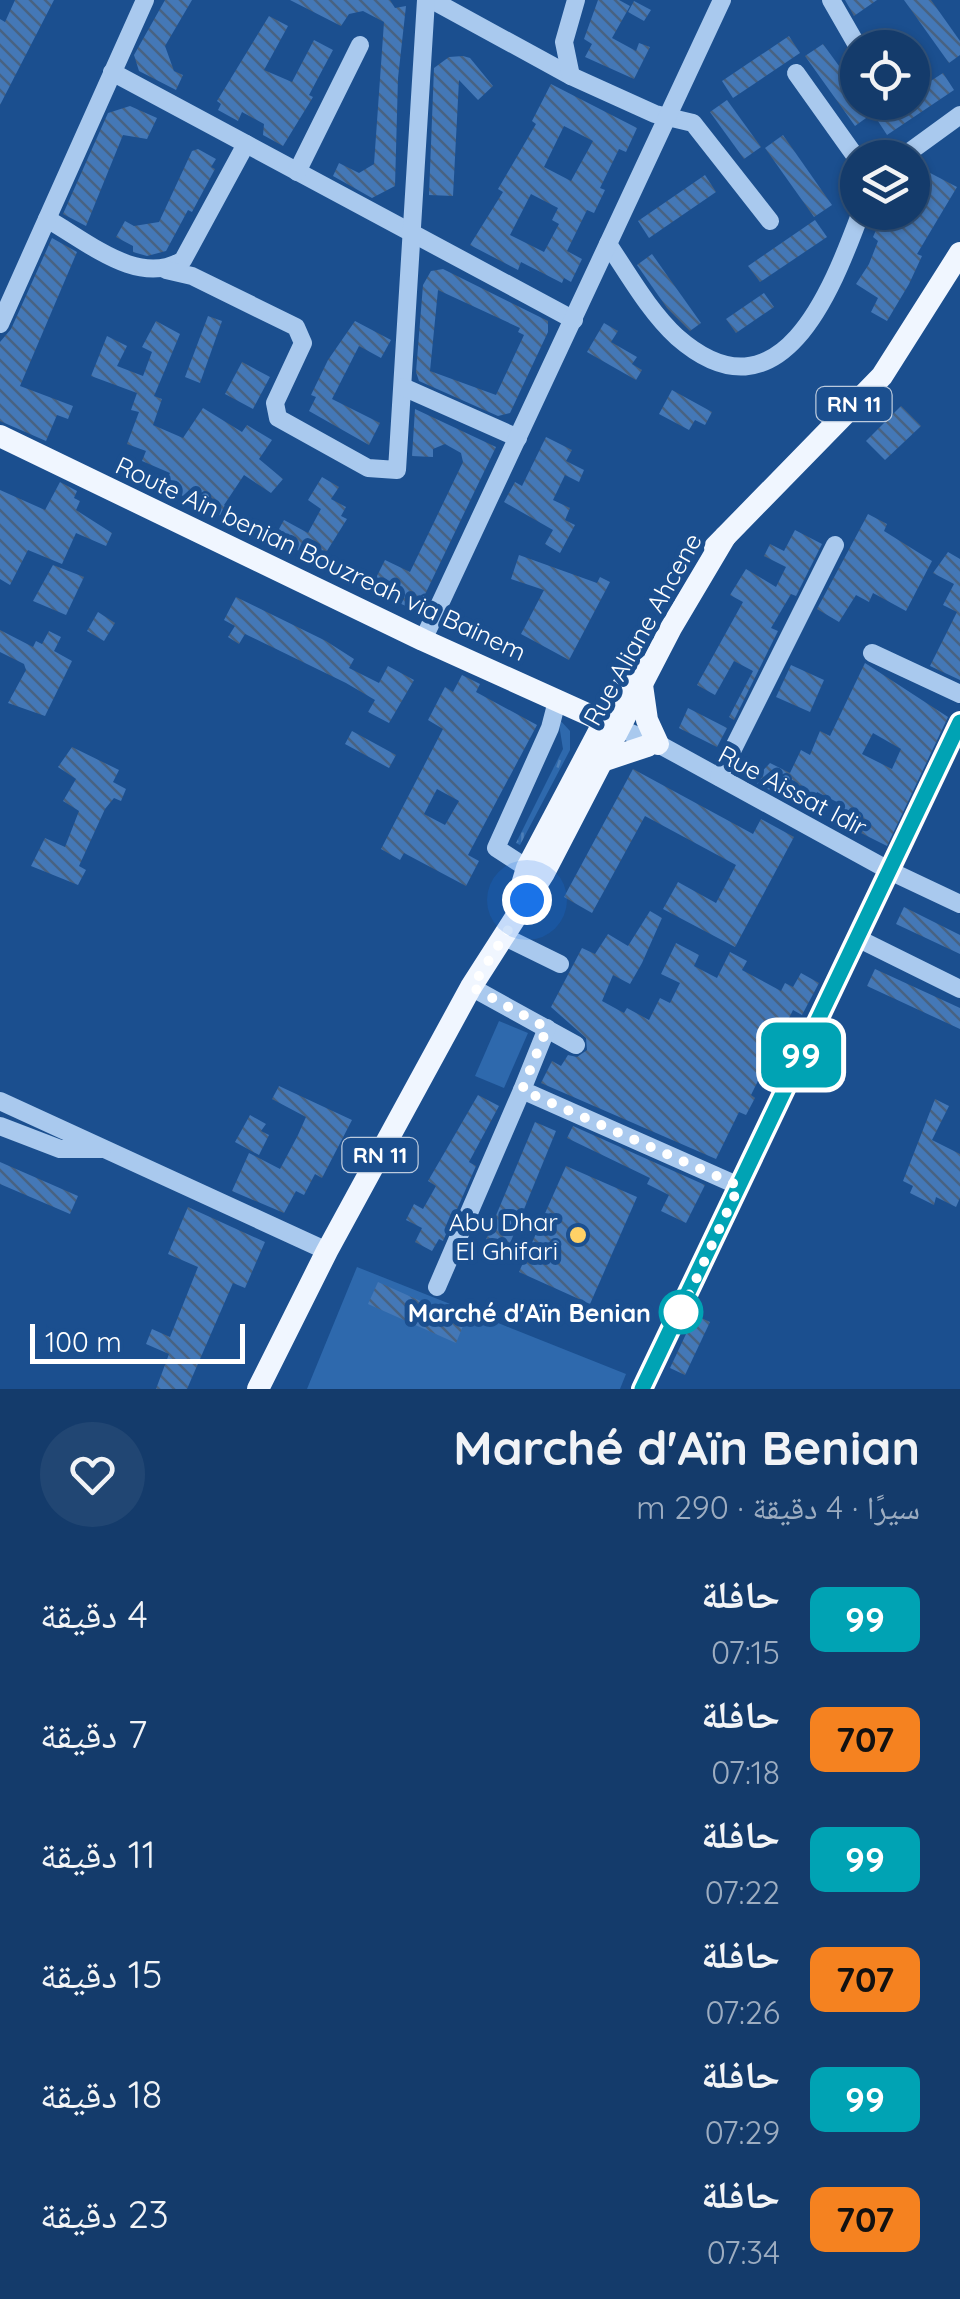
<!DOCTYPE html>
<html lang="ar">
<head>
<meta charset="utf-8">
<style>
  :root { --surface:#143b6b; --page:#214673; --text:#f1f3f6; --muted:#9dadc1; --line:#33557e }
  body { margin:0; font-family:Quicksand,"Noto Naskh Arabic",sans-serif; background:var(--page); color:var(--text); direction:rtl; height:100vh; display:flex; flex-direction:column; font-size:38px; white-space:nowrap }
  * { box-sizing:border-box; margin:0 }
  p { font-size:32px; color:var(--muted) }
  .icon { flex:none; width:55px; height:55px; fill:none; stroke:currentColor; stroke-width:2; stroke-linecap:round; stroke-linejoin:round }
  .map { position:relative; height:1389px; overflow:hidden; direction:ltr }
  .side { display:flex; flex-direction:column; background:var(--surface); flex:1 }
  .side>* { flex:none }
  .badge { padding:0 20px; border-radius:15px; font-size:35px; line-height:65px }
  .tools { position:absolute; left:840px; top:30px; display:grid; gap:20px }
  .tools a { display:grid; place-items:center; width:90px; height:90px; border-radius:50%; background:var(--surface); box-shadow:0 2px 8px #0004,0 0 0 2px var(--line); font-size:50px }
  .scale { position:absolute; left:30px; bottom:25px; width:215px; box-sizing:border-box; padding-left:10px; border:5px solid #fff; border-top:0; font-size:28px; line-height:35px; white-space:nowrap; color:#fff; -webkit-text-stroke:8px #1b4f8f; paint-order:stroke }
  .you { position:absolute; width:50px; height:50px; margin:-25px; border:8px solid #fff; border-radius:50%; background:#1a73e8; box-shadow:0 0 0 15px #1a73e833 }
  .map>.badge { position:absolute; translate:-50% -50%; box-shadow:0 0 0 5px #fff }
  .round { display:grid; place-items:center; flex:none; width:105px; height:105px; border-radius:52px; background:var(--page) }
  .headline { display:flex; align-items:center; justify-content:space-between; height:170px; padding:0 40px }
  h1 { font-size:48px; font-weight:700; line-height:75px }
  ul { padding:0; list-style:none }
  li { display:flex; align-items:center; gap:30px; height:120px; padding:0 40px }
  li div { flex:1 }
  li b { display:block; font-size:38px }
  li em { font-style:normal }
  li .badge { min-width:110px; font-weight:700; text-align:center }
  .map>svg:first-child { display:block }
  .grass { fill:url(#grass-tufts) }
  .pitch { fill:#2e69ad }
  .building { fill:url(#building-back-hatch); fill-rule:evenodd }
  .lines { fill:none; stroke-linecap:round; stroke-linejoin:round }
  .minor { stroke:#a9c9ee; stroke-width:18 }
  .major { stroke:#f0f6ff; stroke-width:22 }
  .line-casing { stroke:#fff; stroke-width:22 }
  .line { stroke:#00a3b4; stroke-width:15 }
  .walk { stroke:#fff; stroke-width:10; stroke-dasharray:0 18 }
  .poi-dot { fill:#ffd166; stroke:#1b4f8f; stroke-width:4 }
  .stop-dot { fill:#fff; stroke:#00a3b4; stroke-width:5 }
  .labels { text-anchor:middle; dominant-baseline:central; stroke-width:10; stroke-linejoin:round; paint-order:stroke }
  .shield { fill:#1b4f8f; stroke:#bbcadd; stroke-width:2.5 }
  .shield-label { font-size:22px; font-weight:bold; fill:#fff }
  .street-label { font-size:25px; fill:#fff; stroke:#1b4f8f }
  .poi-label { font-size:25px; fill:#fff; stroke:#1b4f8f; text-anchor:end }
  .stop-label { font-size:25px; font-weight:bold; fill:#fff; stroke:#1b4f8f; text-anchor:end }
</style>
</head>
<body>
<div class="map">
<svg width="960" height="1389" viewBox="0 0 960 1389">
  <defs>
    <pattern id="grass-tufts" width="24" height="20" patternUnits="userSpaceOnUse" patternTransform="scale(2.5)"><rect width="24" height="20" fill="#2e69ad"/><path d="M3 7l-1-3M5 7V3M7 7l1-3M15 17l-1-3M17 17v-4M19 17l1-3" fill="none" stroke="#4d80b9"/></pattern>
    <pattern id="building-back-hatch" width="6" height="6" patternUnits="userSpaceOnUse" patternTransform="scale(2.5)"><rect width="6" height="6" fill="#4478b7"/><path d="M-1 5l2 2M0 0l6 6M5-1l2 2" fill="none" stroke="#486282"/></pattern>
  </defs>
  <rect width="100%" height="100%" fill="#1b4f8f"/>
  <!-- grass -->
  <path class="grass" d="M558 718 570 731V750L520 845 516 843 563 749Z"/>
  <!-- pitch -->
  <g class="pitch">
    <path d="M499 1021 528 1033 504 1088 475 1076Z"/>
    <path d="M357 1267 626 1374 620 1389H307Z"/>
  </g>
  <!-- building -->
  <g class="building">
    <path d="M15 0H54L0 105V19L5 22Z"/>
    <path d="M165 0H192L165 46 174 71 183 75 176 90 139 71 134 55Z"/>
    <path d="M290 0H390L395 8 406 6 398 78 395 186 372 198 333 176 339 163 359 173 374 164 384 22 363 11 349 14 341 26Z"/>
    <path d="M598 0H619L630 6 612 38 636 51 639 43 650 47 634 79 585 57 592 44 584 39Z"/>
    <path d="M845 0H877L854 16Z"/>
    <path d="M904 0H931L960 41V55L949 63Z"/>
    <path d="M634 1 651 10 644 21 628 12Z"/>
    <path d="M269 16 288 26 264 70 292 82 314 40 333 50 309 95 313 97 283 146 263 135 264 124 242 112 238 121 218 110 221 104 217 101Z"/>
    <path d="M789 36 800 53 733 98 722 81Z"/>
    <path d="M823 44 858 92V102H865L873 113 855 126 805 56Z"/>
    <path d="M463 56 470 58 493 86 478 100 459 80 453 196 429 195 434 68 449 57Z"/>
    <path d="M943 73 954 90 887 135 876 118 899 102H912V93Z"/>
    <path d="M551 84 637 128 626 152 619 149 600 188 605 190 594 213 587 210 567 251 582 259 571 282 564 278 562 283 521 262 518 270 470 245 503 192 498 189 536 124 532 121ZM564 126 593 141 571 181 544 167ZM531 194 558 208 552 220 559 224 544 252 510 235Z"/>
    <path d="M727 100 761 147 744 159 710 112Z"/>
    <path d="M130 106 157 118 147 139 123 135 86 226 63 214 108 113Z"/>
    <path d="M783 135 832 205 814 217 765 148Z"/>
    <path d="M198 149 216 159 211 167 215 169 192 212 188 210 166 251 147 256 133 252V246L116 237 125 221 134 226 159 222 192 151Z"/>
    <path d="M913 164 957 187 917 254 922 256 909 284 887 321 871 312 878 298 856 284 869 264 878 241 873 237 884 212H912Z"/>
    <path d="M705 175 716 192 649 238 638 221Z"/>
    <path d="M815 220 827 237 760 282 748 266Z"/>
    <path d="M52 238 77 252 20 386 73 406 68 419 57 415 46 441 0 421V342L11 329Z"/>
    <path d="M652 254 701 323 690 331 667 308 637 265Z"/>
    <path d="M443 269 548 321V332L510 413 498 416 419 381 416 372 423 285 431 271ZM438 290 520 328 518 332 524 335 496 395 430 371Z"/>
    <path d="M764 293 774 307 736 333 726 319Z"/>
    <path d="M208 316 222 321 200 383 185 377Z"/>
    <path d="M156 321 180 334 154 396 162 399 153 425 183 438 203 408 242 432 247 425 272 440 259 459 283 479 271 493 244 475 224 505 245 519 240 528 197 501 163 489 170 473 142 461 146 451 127 444 139 412 131 410 137 393 91 376 107 336 127 346 117 366 143 376 152 352 142 347Z"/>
    <path d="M355 321 391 340 381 358 359 346 332 399 380 423 369 445 309 411 316 397 311 395 328 360Z"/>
    <path d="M604 323 618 331 611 342 637 357 632 364 642 370 636 380 587 352Z"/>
    <path d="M242 362 270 377 253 409 225 394Z"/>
    <path d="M672 390 712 412 705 425 695 420 689 430 659 414Z"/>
    <path d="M901 406 921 426 885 460 866 441Z"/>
    <path d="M415 409 496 447 417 611 370 590 385 560 410 572 463 462 461 453 445 444 433 449V457L412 456Z"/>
    <path d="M546 437 572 450 566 461 584 470 579 482 565 475 553 500 570 508 565 520 575 525 560 553 545 544 553 530 504 502 515 482 522 486Z"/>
    <path d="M322 477 339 487 331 499 346 507 341 516 347 519 320 562 286 544 281 553 269 547 284 520 308 533 321 509 308 500Z"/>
    <path d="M60 482 77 491 74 498 80 501 76 510 112 533 106 546 76 533 62 564 28 550 10 585 0 579V490L45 510Z"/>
    <path d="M868 514 887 524 884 531 932 561 906 611 873 593 869 602 856 595 839 622 817 609Z"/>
    <path d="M795 530 822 544 796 596 791 594 771 628 778 631 734 720 729 717 753 671 734 661 715 695 697 685 743 602 730 595 746 569 776 587 786 567 764 556 770 544 784 551Z"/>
    <path d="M948 552 960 559V680L930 666 957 612 943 605 954 584 933 573Z"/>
    <path d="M519 555 597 583 600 577 610 582 569 660 521 634 544 590 511 579Z"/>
    <path d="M53 565 84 577 66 615 33 601Z"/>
    <path d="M236 597 326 641 354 659 349 668 379 683 388 666 414 680 389 723 368 712 375 700 346 683 245 634 239 644 228 637 235 626 224 620Z"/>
    <path d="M98 612 115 623 104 641 87 631Z"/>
    <path d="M0 630 33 647 36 641 42 644 49 631 61 637 54 651 72 661 45 716 8 703 26 670 24 664 0 652Z"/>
    <path d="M865 663 948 717 887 846 843 824 842 828 829 823 837 802 817 792 808 811 753 781 770 763 790 773 801 750 810 755 820 731 830 736ZM873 733 901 749 892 769 862 754Z"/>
    <path d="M791 665 824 680 810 712 776 697Z"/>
    <path d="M462 675 480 684 476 692 537 725 468 855 479 861 466 886 404 853 400 860 381 849 443 729 428 720 445 687 453 692ZM437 789 459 801 445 825 424 814Z"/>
    <path d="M688 708 727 728 717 747 679 728Z"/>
    <path d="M352 731 396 755 389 768 345 744Z"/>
    <path d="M72 747 119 770 113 782 126 789 121 801 114 798 105 809 79 866 86 870 78 885 31 866 45 838 65 847 79 811 63 801 76 779 58 767Z"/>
    <path d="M633 769 753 834 761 819 794 837 735 947 663 909 678 882 716 903 736 865 645 816 592 913 564 897Z"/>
    <path d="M904 907 960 935V954L896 924Z"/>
    <path d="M650 911 662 918 642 963 630 984 613 975 602 1001 624 1013 627 1008 649 1020 660 998 670 1003 680 983 661 974 676 943 699 955 694 966 717 978 730 952 747 961 742 970 781 991 785 983 793 987 801 973 819 983 802 1015 793 1010 751 1095 755 1098 746 1115 739 1112 716 1159 541 1083 552 1061 561 1066 568 1055 577 1057 587 1050 586 1038 551 1007 582 948 595 954 608 934 628 946Z"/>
    <path d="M875 969 960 1008V1029L867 986Z"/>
    <path d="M279 1086 352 1120 322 1178 315 1174 304 1195 296 1191 284 1213 232 1191 249 1153 280 1169 298 1135 306 1117 272 1099Z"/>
    <path d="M478 1095 499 1106 469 1162 476 1166 443 1241 439 1239 432 1251 415 1242 422 1228 406 1220 414 1204 423 1209 436 1186 428 1181Z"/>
    <path d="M935 1099 949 1106 932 1140 960 1154V1198L956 1207 936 1197 934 1205 910 1193 913 1186 903 1181Z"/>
    <path d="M250 1115 266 1124 261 1131 269 1135 259 1155 235 1142Z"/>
    <path d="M535 1122 556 1131 504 1258 482 1249Z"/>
    <path d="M573 1126 705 1185 686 1223 661 1211 669 1195 647 1184 650 1178 567 1138Z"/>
    <path d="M0 1162 78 1196 70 1214 0 1184Z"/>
    <path d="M566 1166 637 1197 590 1304 519 1272Z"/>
    <path d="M188 1207 265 1242 245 1288 233 1283 187 1389H156L169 1354 146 1344 152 1329 170 1337 198 1267 168 1254Z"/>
    <path d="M378 1282 465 1321 456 1343 368 1304Z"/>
    <path d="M695 1315 710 1322 685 1375 670 1368Z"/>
  </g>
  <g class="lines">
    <!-- minor -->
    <g class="minor">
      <path d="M432 0 571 76 655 114 693 123 770 221"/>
      <path d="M831 0 858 47"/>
      <path d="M112 72 574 320"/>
      <path d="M796 73 858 160"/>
      <path d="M571 76 564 42 576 0"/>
      <path d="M901 158 960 115"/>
      <path d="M297 172 360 45"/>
      <path d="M47 219C87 241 139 288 183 260L246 144"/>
      <path d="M608 244C629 275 649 311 677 337 780 427 832 290 861 212"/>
      <path d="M166 270 192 276 296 327 303 343 275 403 278 418 368 468 397 470 426 0"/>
      <path d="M0 324 145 0"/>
      <path d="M403 387 518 438"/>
      <path d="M423 640 722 0"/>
      <path d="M872 653 960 694"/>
      <path d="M619 728 662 746 890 871 960 904"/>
      <path d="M719 777 835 545"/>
      <path d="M527 868 496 848 550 728 557 701"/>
      <path d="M503 936 560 964"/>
      <path d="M857 938 960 989"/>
      <path d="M471 987 576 1045"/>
      <path d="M547 1028 522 1090 739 1186"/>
      <path d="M0 1101 327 1251"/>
      <path d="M0 1126 60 1149H102"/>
      <path d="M437 1287 522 1090"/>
      <path d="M642 1389 960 722"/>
    </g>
    <!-- major -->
    <g class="major">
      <path d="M0 436 423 640 616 727"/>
      <path d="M715 547 882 376 960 253"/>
      <path d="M642 685 647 720 658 744"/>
      <path d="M602 761 647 746"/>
      <path d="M518 898 527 868 635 663"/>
      <path d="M258 1389 327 1251 471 987 544 873 671 628 725 537"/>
    </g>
  </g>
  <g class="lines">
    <defs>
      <path id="line" d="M642 1389 960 722"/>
    </defs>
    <!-- line casing -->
    <use href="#line" class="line-casing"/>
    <!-- line -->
    <use href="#line" class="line"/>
    <!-- walk -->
    <path class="walk" d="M527 900 472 987 547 1028 522 1090 739 1186 681 1312"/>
  </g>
  <!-- markers -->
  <circle class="poi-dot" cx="578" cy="1235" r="10"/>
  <circle class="stop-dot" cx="681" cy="1312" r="20"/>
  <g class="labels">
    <!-- shield labels -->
    <g class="shield">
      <rect x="816.5" y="387" width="75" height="34" rx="8"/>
      <rect x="342.5" y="1138" width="75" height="34" rx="8"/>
    </g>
    <g class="shield-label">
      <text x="854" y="404">RN 11</text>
      <text x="380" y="1155">RN 11</text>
    </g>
    <!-- street labels -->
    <g class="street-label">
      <text transform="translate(321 558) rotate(25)">Route Ain benian Bouzreah via Bainem</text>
      <text transform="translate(642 629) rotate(-61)">Rue Aliane Ahcene</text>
      <text transform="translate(793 790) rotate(28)">Rue Aissat Idir</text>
    </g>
    <!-- poi labels -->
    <g class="poi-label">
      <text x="558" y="1221">Abu Dhar<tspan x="558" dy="29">El Ghifari</tspan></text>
    </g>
    <!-- stop labels -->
    <g class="stop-label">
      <text x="651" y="1312">Marché d'Aïn Benian</text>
    </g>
  </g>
</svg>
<div class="tools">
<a><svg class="icon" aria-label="locate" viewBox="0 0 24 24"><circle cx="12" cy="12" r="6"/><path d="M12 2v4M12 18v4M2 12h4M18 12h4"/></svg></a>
<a><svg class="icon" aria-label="layers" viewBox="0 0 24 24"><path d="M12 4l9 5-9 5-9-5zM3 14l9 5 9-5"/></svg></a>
</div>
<div class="scale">100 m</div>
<div class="you" style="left:527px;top:900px"></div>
<b class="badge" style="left:801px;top:1055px;background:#00a3b4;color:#fff">99</b>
</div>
<section class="side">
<div class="headline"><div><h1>Marché d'Aïn Benian</h1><p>سيرًا · 4 دقيقة · 290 m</p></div><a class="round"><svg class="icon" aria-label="heart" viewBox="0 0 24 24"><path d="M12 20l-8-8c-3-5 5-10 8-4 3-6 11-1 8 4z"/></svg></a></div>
<ul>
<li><span class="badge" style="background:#00a3b4;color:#fff">99</span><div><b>حافلة</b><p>07:15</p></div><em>4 دقيقة</em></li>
<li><span class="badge" style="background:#f58220;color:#111">707</span><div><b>حافلة</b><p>07:18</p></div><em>7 دقيقة</em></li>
<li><span class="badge" style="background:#00a3b4;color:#fff">99</span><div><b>حافلة</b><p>07:22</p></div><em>11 دقيقة</em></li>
<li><span class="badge" style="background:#f58220;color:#111">707</span><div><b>حافلة</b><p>07:26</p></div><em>15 دقيقة</em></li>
<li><span class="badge" style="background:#00a3b4;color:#fff">99</span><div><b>حافلة</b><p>07:29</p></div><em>18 دقيقة</em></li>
<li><span class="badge" style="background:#f58220;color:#111">707</span><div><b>حافلة</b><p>07:34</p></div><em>23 دقيقة</em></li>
</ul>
</section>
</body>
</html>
